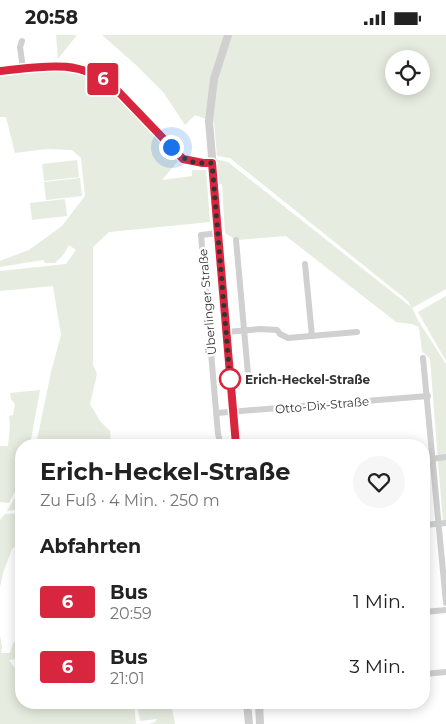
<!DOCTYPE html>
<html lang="de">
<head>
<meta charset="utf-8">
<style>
  :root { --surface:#fff; --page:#f6f6f6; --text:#222; --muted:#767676 }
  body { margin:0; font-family:Montserrat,sans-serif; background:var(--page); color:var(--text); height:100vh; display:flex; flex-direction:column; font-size:19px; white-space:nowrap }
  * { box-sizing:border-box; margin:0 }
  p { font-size:16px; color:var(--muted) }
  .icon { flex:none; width:28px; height:28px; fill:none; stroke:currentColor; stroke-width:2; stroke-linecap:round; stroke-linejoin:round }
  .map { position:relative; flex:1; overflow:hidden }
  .drawer { position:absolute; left:15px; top:404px; width:415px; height:270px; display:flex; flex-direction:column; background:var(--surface); border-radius:20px; box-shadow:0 2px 12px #0003 }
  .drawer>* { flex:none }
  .badge { padding:0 10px; border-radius:4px; font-size:18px; line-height:32px }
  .fabs { position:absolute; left:385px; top:15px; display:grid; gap:10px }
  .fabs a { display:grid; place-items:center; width:45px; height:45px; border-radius:50%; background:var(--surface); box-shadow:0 2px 12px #0003; font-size:25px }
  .you { position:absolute; width:25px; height:25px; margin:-12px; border:4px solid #fff; border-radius:50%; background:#1a73e8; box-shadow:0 0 0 8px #1a73e833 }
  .map>.badge { position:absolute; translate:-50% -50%; box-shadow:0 0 0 2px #fff }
  h2 { padding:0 25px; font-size:19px; line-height:45px }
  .round { display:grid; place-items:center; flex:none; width:52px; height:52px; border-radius:26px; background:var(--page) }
  .head { display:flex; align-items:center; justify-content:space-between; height:85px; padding:0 25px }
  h1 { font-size:24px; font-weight:700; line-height:38px }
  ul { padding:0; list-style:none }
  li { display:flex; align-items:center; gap:15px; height:65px; padding:0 25px }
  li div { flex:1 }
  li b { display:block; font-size:19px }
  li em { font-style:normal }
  li .badge { min-width:55px; font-weight:700; text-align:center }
  .status { display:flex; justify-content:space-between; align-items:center; height:35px; padding:0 25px; background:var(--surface); direction:ltr }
  .status svg { height:14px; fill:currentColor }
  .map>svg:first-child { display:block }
  .green { fill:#e6ecdf; fill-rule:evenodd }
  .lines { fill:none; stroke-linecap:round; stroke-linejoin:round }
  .minor { stroke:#d0d0d0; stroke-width:6 }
  .tertiary { stroke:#d0d0d0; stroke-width:8 }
  .line-casing { stroke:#fff; stroke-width:11 }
  .line { stroke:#d7263d; stroke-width:8 }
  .walk { stroke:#333; stroke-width:5; stroke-dasharray:0 9 }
  .stop-dot { fill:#fff; stroke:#d7263d; stroke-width:2.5 }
  .labels { text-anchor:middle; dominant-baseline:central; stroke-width:5; stroke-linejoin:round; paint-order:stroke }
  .street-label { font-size:12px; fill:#333; stroke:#fff }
  .stop-label { font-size:12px; font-weight:bold; fill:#333; stroke:#fff; text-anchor:start }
</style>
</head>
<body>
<div class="status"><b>20:58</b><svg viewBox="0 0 49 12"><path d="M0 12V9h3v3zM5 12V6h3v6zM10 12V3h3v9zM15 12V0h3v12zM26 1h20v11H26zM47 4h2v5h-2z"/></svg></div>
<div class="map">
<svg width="446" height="689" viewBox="0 0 446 689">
  <rect width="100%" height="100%" fill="#fff"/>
  <!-- green -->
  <g class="green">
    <path d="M56 0H77L58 24Z"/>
    <path d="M102 0H446V254L412 273 419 287 446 329V488H443L430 324 422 316 419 292 412 289 396 287 286 201 236 205 225 198 222 149H217L215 124 228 127 411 272 408 266 230 123 217 121 214 87 195 80 185 90 163 57 136 30ZM394 24H421V51H394Z"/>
    <path d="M52 35C74 35 91 39 108 53L178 126 162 145 192 141V135H206L210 187 109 197 93 212V330L97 339 90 369 100 386 110 396 111 410H36L51 337 61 300 53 251 0 256V236L66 229 76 215 69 210 64 219 55 228H45L43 225 0 232V226L29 215 62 191 85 161 81 123 72 115 47 114 15 118 6 82H0V42Z"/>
    <path d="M77 125 79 142 44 146 42 129Z"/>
    <path d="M80 143 82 161 46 165 44 147Z"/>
    <path d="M65 164 67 181 32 185 30 168Z"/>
    <path d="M446 261V326L418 277Z"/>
    <path d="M40 355 30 410H21V445L9 468 0 467V411H8L10 391 9 381 13 380 15 369 11 364 10 358Z"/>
    <path d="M21 452V474L7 476Z"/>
    <path d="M21 478V506L12 514 3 538 0 552V485L5 479Z"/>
    <path d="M0 600 2 612 1 618H10L13 608 21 603V623L9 625 14 632H19L18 626 21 625V668H134L136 689H0Z"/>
    <path d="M137 668H171L175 689H149L155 687 157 684 140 686Z"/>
  </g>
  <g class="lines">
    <!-- minor -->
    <g class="minor">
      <path d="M22 6 20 12 23 34"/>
      <path d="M0 36C41 32 77 23 112 50L183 124 203 128H212"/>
      <path d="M218 198 201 200 218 399 221 410"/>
      <path d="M236 205 248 339"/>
      <path d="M305 229 312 301"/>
      <path d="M226 297 261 294 277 295 280 299 288 303 357 297"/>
      <path d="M423 323 446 568"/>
      <path d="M217 378 428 361"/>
      <path d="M424 425 446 422"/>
      <path d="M424 490 446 488"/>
      <path d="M424 577 446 575"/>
      <path d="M424 639 446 637"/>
    </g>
    <!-- tertiary -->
    <g class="tertiary">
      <path d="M228 0 214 44 209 86 236 410"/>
      <path d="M247 668 249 689"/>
      <path d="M259 668 260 689"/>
    </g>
  </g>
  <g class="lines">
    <defs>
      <path id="line" d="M0 36C41 32 77 23 112 50L183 124 203 128H212L236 410"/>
    </defs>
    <!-- line casing -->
    <use href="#line" class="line-casing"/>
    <!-- line -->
    <use href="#line" class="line"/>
    <!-- walk -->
    <path class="walk" d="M171 112C185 126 191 129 212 128L230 344"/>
  </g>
  <!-- markers -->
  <circle class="stop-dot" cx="230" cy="344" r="10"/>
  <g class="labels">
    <!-- street labels -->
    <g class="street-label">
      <text transform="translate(207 267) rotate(-95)">Überlinger Straße</text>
      <text transform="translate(322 370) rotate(-5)">Otto-Dix-Straße</text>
    </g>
    <!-- stop labels -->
    <g class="stop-label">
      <text x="245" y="344">Erich-Heckel-Straße</text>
    </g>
  </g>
</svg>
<div class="fabs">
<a><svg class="icon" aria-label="locate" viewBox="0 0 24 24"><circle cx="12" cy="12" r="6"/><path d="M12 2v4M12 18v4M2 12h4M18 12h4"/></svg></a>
</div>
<div class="you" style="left:171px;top:112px"></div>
<b class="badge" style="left:103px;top:44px;background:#d7263d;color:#fff">6</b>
<section class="drawer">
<div class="head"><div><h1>Erich-Heckel-Straße</h1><p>Zu Fuß · 4 Min. · 250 m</p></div><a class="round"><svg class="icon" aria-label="heart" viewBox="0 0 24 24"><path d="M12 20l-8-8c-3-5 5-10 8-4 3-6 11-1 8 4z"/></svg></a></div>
<h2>Abfahrten</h2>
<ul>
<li><span class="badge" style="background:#d7263d;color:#fff">6</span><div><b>Bus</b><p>20:59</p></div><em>1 Min.</em></li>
<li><span class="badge" style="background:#d7263d;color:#fff">6</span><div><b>Bus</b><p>21:01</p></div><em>3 Min.</em></li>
</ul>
</section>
</div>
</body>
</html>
